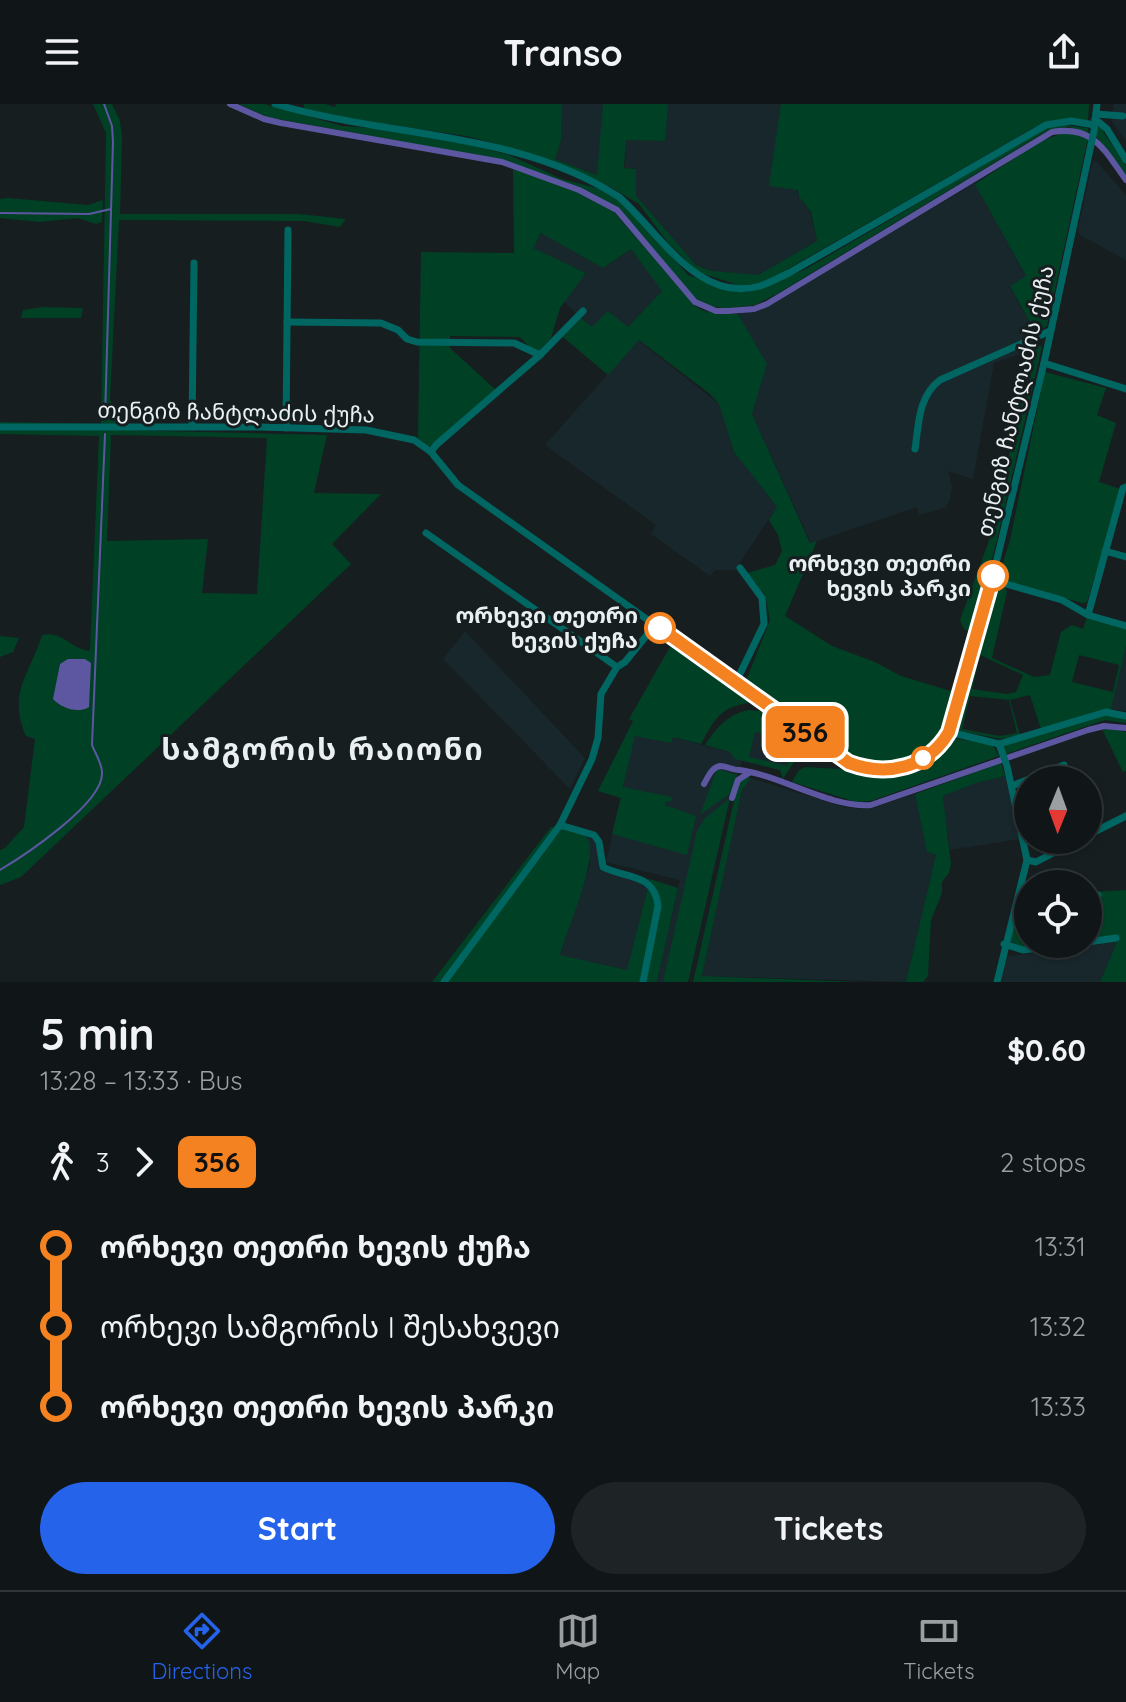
<!DOCTYPE html>
<html lang="en">
<head>
<meta charset="utf-8">
<style>
  :root { --surface:#101618; --page:#1e2325; --text:#f1f3f6; --muted:#9c9fa2; --line:#303537; --accent:#2563eb }
  body { margin:0; font-family:Quicksand,"Noto Sans Georgian",sans-serif; background:var(--page); color:var(--text); height:100vh; display:flex; flex-direction:column; font-size:30px; white-space:nowrap }
  * { box-sizing:border-box; margin:0 }
  p { font-size:26px; color:var(--muted) }
  .icon { flex:none; width:44px; height:44px; fill:none; stroke:currentColor; stroke-width:2; stroke-linecap:round; stroke-linejoin:round }
  .map { position:relative; height:878px; overflow:hidden }
  .sheet { display:flex; flex-direction:column; background:var(--surface); flex:1 }
  .sheet>* { flex:none }
  .badge { padding:0 16px; border-radius:12px; font-size:28px; line-height:52px }
  .needle { width:52px; rotate:181deg }
  .tools { position:absolute; left:1014px; top:662px; display:grid; gap:16px }
  .tools a { display:grid; place-items:center; width:88px; height:88px; border-radius:50%; background:var(--surface); box-shadow:0 2px 6px #0004,0 0 0 2px var(--line); font-size:40px }
  .map>.badge { position:absolute; translate:-50% -50%; box-shadow:0 0 0 4px #fff }
  .legs { display:flex; align-items:center; gap:12px; height:88px; padding:0 40px; font-size:26px }
  .legs p { margin-inline-start:auto }
  .head { display:flex; align-items:center; justify-content:space-between; height:136px; padding:0 40px }
  h1 { font-size:44px; font-weight:700; line-height:60px }
  .primary-button { display:flex; gap:16px; margin-top:auto; padding:16px 40px }
  .primary-button a { flex:1; height:92px; border-radius:48px; background:var(--accent); color:#fff; font-size:32px; font-weight:700; line-height:92px; text-align:center }
  .primary-button a+a { background:var(--page); color:var(--text) }
  ul { padding:0 40px; list-style:none }
  li { display:flex; align-items:center; gap:28px; height:80px; font-size:30px }
  li i { display:grid; place-items:center; width:12px; height:100%; margin:0 10px; background:currentColor }
  li i::after { content:''; width:20px; height:20px; margin:-10px; border:6px solid; border-radius:50%; background:var(--surface) }
  li p { margin-inline-start:auto }
  li:first-child i { background:linear-gradient(#0000 50%,currentColor 0) }
  li:last-child i { background:linear-gradient(currentColor 50%,#0000 0) }
  header { display:flex; justify-content:space-between; align-items:center; height:104px; padding:0 40px; background:var(--surface); font-size:36px; font-weight:700 }
  .tabs { display:flex; justify-content:space-around; align-items:center; height:112px; border-top:2px solid var(--line); background:var(--surface); font-size:22px; color:var(--muted) }
  .tabs a { display:grid; justify-items:center; gap:4px }
  .tabs .selected { color:var(--accent) }
  .map>svg:first-child { display:block }
  .built { fill:#18272c }
  .green { fill:#004125; fill-rule:evenodd }
  .water { fill:#5d57a2 }
  .lines { fill:none; stroke-linecap:round; stroke-linejoin:round }
  .stream { stroke:#5d57a2; stroke-width:2 }
  .canal { stroke:#5d57a2; stroke-width:6 }
  .minor { stroke:#006662; stroke-width:7 }
  .line-1-casing { stroke:#fff; stroke-width:18 }
  .line-1 { stroke:#f58220; stroke-width:12 }
  .stop-1-dot { fill:#fff; stroke:#f58220; stroke-width:4 }
  .labels { text-anchor:middle; dominant-baseline:central; stroke-width:6; stroke-linejoin:round; paint-order:stroke }
  .street-label { font-size:22px; fill:#eaf0f2; stroke:#161e20 }
  .stop-label { font-size:22px; font-weight:bold; fill:#eaf0f2; stroke:#161e20; text-anchor:end }
  .district-label { font-size:30px; font-weight:bold; letter-spacing:2px; fill:#eaf0f2; stroke:#161e20 }
</style>
</head>
<body>
<header><svg class="icon" aria-label="menu" viewBox="0 0 24 24"><path d="M4 6h16M4 12h16M4 18h16"/></svg>Transo<svg class="icon" aria-label="share" viewBox="0 0 24 24"><path d="M12 15V3M7 8l5-5 5 5M5 13v7h14v-7"/></svg></header>
<div class="map">
<svg width="1126" height="878" viewBox="0 0 1126 878">
  <rect width="100%" height="100%" fill="#161e20"/>
  <!-- built -->
  <g class="built">
    <path d="M562 0H603L598 71 555 55 561 36Z"/>
    <path d="M668 0H781L778 22 799 93 810 108 817 137 758 171 720 169 696 161 635 92 636 65 625 64 626 35 665 37Z"/>
    <path d="M1114 0H1126V37L1112 18Z"/>
    <path d="M1095 56 1126 91V156L1080 131 1078 125 1092 60Z"/>
    <path d="M975 79 1026 173 1010 183 1036 229V239L1033 246 994 259 973 375 948 367 952 383 950 396 945 404 919 411 917 403 811 439 752 310 767 260 738 210 767 203Z"/>
    <path d="M542 129 603 164 631 145 663 186 628 223H592L564 198 586 169 532 144Z"/>
    <path d="M638 236 719 300 734 348 777 403 735 466H715L710 472 651 430 656 421 545 341Z"/>
    <path d="M465 527 585 654 570 685 443 555Z"/>
    <path d="M1126 542V607L1111 605Z"/>
    <path d="M755 628 793 637 783 675 780 666 742 657 730 694 702 720 664 878H657L680 776 606 758 635 631 671 639 672 633 748 653Z"/>
    <path d="M1005 672 1020 735 950 746 943 692 976 679Z"/>
    <path d="M751 674 844 703 860 705 874 703 915 690 927 748 936 749 906 878 702 872 742 686Z"/>
    <path d="M583 730 590 733 596 740 605 762 650 775 627 866 560 851 590 761Z"/>
    <path d="M1117 838 1100 878H1001L1004 853Z"/>
  </g>
  <!-- green -->
  <g class="green">
    <path d="M93 0H112L120 17 122 33 120 110H299L346 115 340 123 304 117 119 116 110 296 118 309V326L327 331 314 389 381 390 332 440 351 460 21 773 0 781V746L5 744 24 723 35 635 26 632C7 589 30 570 42 531 62 526 71 545 90 547L99 332 0 330V318L101 320 106 29ZM111 331 267 334 257 490 202 489 208 435 107 437Z"/>
    <path d="M239 0H264L342 22 372 24 467 40 509 51 562 75 600 85 617 96 650 127 688 171 731 187 745 188 757 186 806 165 1045 25 1065 21 1088 24 1089 29 1068 23 1047 27 775 191 755 201 729 204V210H738L767 260 752 310 810 439 817 437 785 512 832 542 875 558 901 572 954 588C952 600 951 614 947 626 935 661 882 668 852 657L749 583 746 577 770 516 765 491 747 469 775 461 782 447 778 431 769 416 777 403 734 348 719 300 710 290 639 236 608 271 563 233 581 214 592 223 608 207 628 223 662 187 631 145 603 164 541 129 533 144 586 169 560 204 551 234 536 250 520 233 450 232V244L496 286 431 342H427L418 334 421 148 514 149 513 65 569 84 613 107 695 202 704 207 724 210V204L703 201 693 194 616 103 588 87 503 56 267 13Z"/>
    <path d="M304 0H325L335 3 336 0H562L561 36 555 55 597 71 603 0H668L665 37 626 36 624 64 636 65V92L696 161 712 167 758 171 817 137 811 108 799 93 798 86 769 82 781 0H1089L1088 17 1063 15 1035 23 765 178 741 182 698 168 669 140 639 100 611 83 554 59 505 42 466 32 331 12 304 4Z"/>
    <path d="M1100 23 1126 62V71L1096 32 1097 24Z"/>
    <path d="M1060 30H1074L1088 34 1047 222 1036 229 1010 182 1026 172 975 80 1041 37Z"/>
    <path d="M8 94 88 101 103 96 102 118 96 120 78 114 39 118 0 114V95Z"/>
    <path d="M43 203 83 204 81 214H21L23 206Z"/>
    <path d="M1036 239 1042 243 997 436 972 529 964 525 960 516 990 434 1033 246Z"/>
    <path d="M1045 268 1106 284 1097 311 1116 319 1099 378 1120 385 1104 443 1101 447 1102 450 1087 498 1082 499 998 475 1010 436Z"/>
    <path d="M999 481 1005 482 1007 488 992 554 1034 573 1050 571 1061 528 1072 521 1083 525 1087 514 1126 525V542L1111 605 1041 625 1030 591 1010 596 1020 631 1001 635 954 626ZM980 551 1023 571 1016 588 1007 590 972 585ZM1079 551 1119 561 1113 588 1072 578ZM970 592 1009 596 1017 629 1000 632 962 625Z"/>
    <path d="M0 532 19 534 13 548 0 553Z"/>
    <path d="M674 536 756 598C721 602 717 611 701 640L673 633 671 639 635 632 623 683 672 693 671 698 666 697 665 701 696 712 687 751 612 730 621 694 598 687 633 617 629 615Z"/>
    <path d="M748 606 770 608 838 656C824 662 808 653 794 658L783 675 780 666 735 655 730 648 705 641C717 623 727 611 748 606ZM755 628 793 637 787 662 749 653Z"/>
    <path d="M1106 610 1126 614V619L1105 616 1006 650 1003 643 1005 640Z"/>
    <path d="M1112 624 1126 628V667L1123 668 1102 625Z"/>
    <path d="M953 634 992 641 999 652 871 697 856 698 792 678 799 666 805 663 840 665 864 670 906 667 934 656Z"/>
    <path d="M1001 659 1005 672 976 679 943 692 951 760 949 769 942 778V789L931 816 928 872 923 878H906L936 750 927 748 915 690Z"/>
    <path d="M717 665 737 671 732 688 700 711Z"/>
    <path d="M745 673 751 674 742 686 702 872 858 878H693L736 688 739 677Z"/>
    <path d="M730 694 688 878H663L697 727 705 714Z"/>
    <path d="M551 723C560 725 582 726 587 734 600 753 566 828 560 851L627 866 650 775 678 784 657 878H432Z"/>
    <path d="M1126 786V878H1100L1117 838 1097 839 1094 788Z"/>
    <path d="M1020 794 1028 795V840H1046L1023 844 1010 837Z"/>
  </g>
  <!-- water -->
  <path class="water" d="M68 555H85L91 559 89 603C78 610 61 604 53 595L60 560Z"/>
  <g class="lines">
    <!-- stream -->
    <g class="stream">
      <path d="M104 0 112 22 113 38 105 314"/>
      <path d="M0 109 89 110 111 105"/>
      <path d="M0 766C25 751 102 700 102 670 103 661 95 649 92 641L105 330"/>
    </g>
    <!-- canal -->
    <g class="canal">
      <path d="M230 0 264 15 281 19 502 58 579 86 617 106 695 198 716 207H728L754 205 767 200 1052 28C1094 21 1104 46 1126 76"/>
      <path d="M704 680C708 673 712 663 720 662 726 662 733 666 739 666 780 671 830 704 871 701L1088 626 1104 622 1126 624"/>
      <path d="M732 694 738 676 749 669"/>
    </g>
    <!-- minor -->
    <g class="minor">
      <path d="M275 0C389 34 516 26 619 93 659 128 698 200 760 182 770 179 780 173 789 169L1046 21 1071 17 1095 21"/>
      <path d="M1096 10 1123 12"/>
      <path d="M1095 15 1107 25 1126 56"/>
      <path d="M287 218 381 219 398 226 407 235 417 238 514 239 540 251"/>
      <path d="M1044 259 1126 285"/>
      <path d="M0 323H259L366 326 414 336 431 348 458 381 849 659C887 673 929 664 949 628L992 476 1044 259 1094 27 1097 0"/>
      <path d="M192 323 194 159"/>
      <path d="M286 324 288 126"/>
      <path d="M915 345C919 319 918 293 940 276L1050 227"/>
      <path d="M431 348 436 341 540 251 583 207"/>
      <path d="M426 429 617 563"/>
      <path d="M1105 447 1126 453"/>
      <path d="M992 476 1062 496 1088 511 1126 522"/>
      <path d="M1088 511 1123 384 1126 383"/>
      <path d="M736 578 764 520 762 494 740 464"/>
      <path d="M949 628 999 640 1106 608 1126 612"/>
      <path d="M1012 682 1064 661"/>
      <path d="M560 721 594 731 599 738 603 763C626 775 655 769 658 802L643 878"/>
      <path d="M1088 731 1126 712"/>
      <path d="M1027 756 1036 758 1078 736"/>
      <path d="M1088 791H1098"/>
      <path d="M1088 838 1116 834"/>
      <path d="M1004 840 1023 846 1069 840"/>
      <path d="M444 878 560 721 592 655 598 634 601 590 617 563 625 558 655 521"/>
      <path d="M997 878 1027 756 1007 662 999 640"/>
    </g>
  </g>
  <g class="lines">
    <defs>
      <path id="line-1" d="M660 524 849 659C887 673 928 664 949 628L993 472"/>
    </defs>
    <!-- line-1 casing -->
    <use href="#line-1" class="line-1-casing"/>
    <!-- line-1 -->
    <use href="#line-1" class="line-1"/>
  </g>
  <!-- markers -->
  <g class="stop-1-dot">
    <circle cx="993" cy="472" r="14"/>
    <circle cx="660" cy="524" r="14"/>
    <circle cx="923" cy="654" r="10"/>
  </g>
  <g class="labels">
    <!-- street labels -->
    <g class="street-label">
      <text transform="translate(1015 297) rotate(-77)">თენგიზ ჩანტლაძის ქუჩა</text>
      <text transform="translate(236 308) rotate(1)">თენგიზ ჩანტლაძის ქუჩა</text>
    </g>
    <!-- stop labels -->
    <g class="stop-label">
      <text x="971" y="459">ორხევი თეთრი<tspan x="971" dy="25">ხევის პარკი</tspan></text>
      <text x="638" y="511">ორხევი თეთრი<tspan x="638" dy="25">ხევის ქუჩა</tspan></text>
    </g>
    <!-- district labels -->
    <g class="district-label">
      <text x="323" y="645">სამგორის რაიონი</text>
    </g>
  </g>
</svg>
<div class="tools">
<a><svg class="needle" viewBox="-14 -14 28 28"><path d="M0-13l5 13h-10z" fill="#e53935"/><path d="M0 13l5-13h-10z" fill="#9c9fa2"/></svg></a>
<a><svg class="icon" aria-label="locate" viewBox="0 0 24 24"><circle cx="12" cy="12" r="6"/><path d="M12 2v4M12 18v4M2 12h4M18 12h4"/></svg></a>
</div>
<b class="badge" style="left:805px;top:628px;background:#f58220;color:#111">356</b>
</div>
<section class="sheet">
<div class="head"><div><h1>5 min</h1><p>13:28 – 13:33 · Bus</p></div><b>$0.60</b></div>
<div class="legs"><svg class="icon" aria-label="walk" viewBox="0 0 24 24"><circle cx="13" cy="4" r="2"/><path d="M13 8l-2 6 4 7M11 14l-3 7M7 12l3-4h3l4 4"/></svg>3<svg class="icon" aria-label="forward" viewBox="0 0 24 24"><path d="M9 5l7 7-7 7"/></svg><b class="badge" style="background:#f58220;color:#111">356</b><p>2 stops</p></div>
<ul>
<li><i style="color:#f58220"></i><b>ორხევი თეთრი ხევის ქუჩა</b><p>13:31</p></li>
<li><i style="color:#f58220"></i><span>ორხევი სამგორის I შესახვევი</span><p>13:32</p></li>
<li><i style="color:#f58220"></i><b>ორხევი თეთრი ხევის პარკი</b><p>13:33</p></li>
</ul>
<div class="primary-button"><a>Start</a><a>Tickets</a></div>
</section>
<nav class="tabs">
<a class="selected"><svg class="icon" aria-label="directions" viewBox="0 0 24 24"><path d="M12 3l9 9-9 9-9-9zM9 14v-3h6M13 9l2 2-2 2"/></svg>Directions</a>
<a><svg class="icon" aria-label="map" viewBox="0 0 24 24"><path d="M3 6l6-2 6 2 6-2v14l-6 2-6-2-6 2zM9 4v14M15 6v14"/></svg>Map</a>
<a><svg class="icon" aria-label="tickets" viewBox="0 0 24 24"><path d="M3 7h18v10H3zM15 7v10"/></svg>Tickets</a>
</nav>
</body>
</html>
